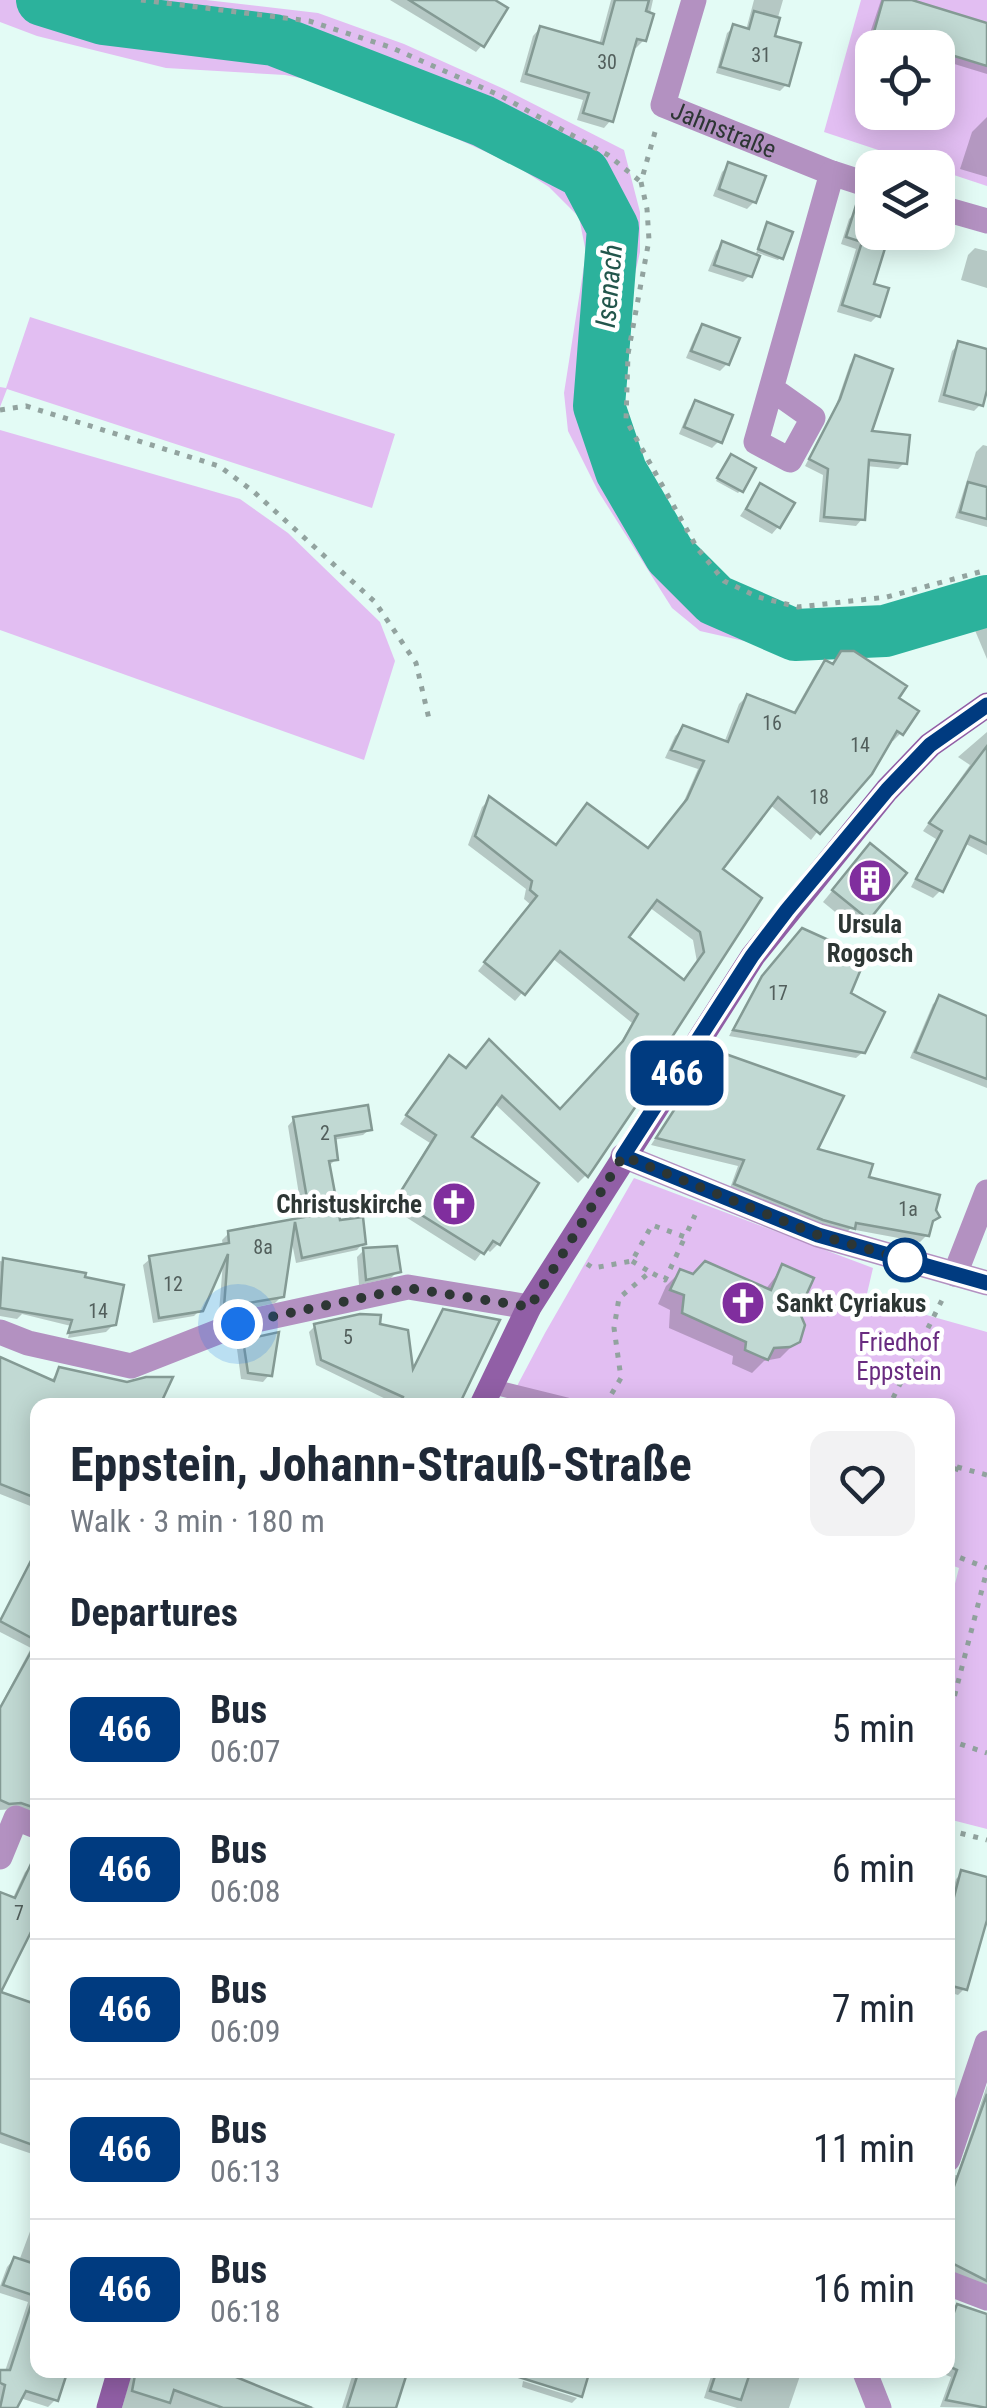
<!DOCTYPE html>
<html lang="en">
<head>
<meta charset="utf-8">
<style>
  :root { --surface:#fff; --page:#f2f2f3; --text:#1f2937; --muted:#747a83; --line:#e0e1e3 }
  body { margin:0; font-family:"Roboto Condensed",sans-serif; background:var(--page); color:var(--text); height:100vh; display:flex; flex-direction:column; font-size:38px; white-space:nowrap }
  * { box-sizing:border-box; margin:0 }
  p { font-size:32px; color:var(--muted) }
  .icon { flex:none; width:55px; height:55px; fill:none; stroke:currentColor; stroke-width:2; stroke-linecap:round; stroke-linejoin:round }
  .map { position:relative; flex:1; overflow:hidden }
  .details { position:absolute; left:30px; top:1398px; width:925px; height:980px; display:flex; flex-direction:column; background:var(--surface); border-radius:20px; box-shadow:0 5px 25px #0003 }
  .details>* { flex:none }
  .badge { padding:0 20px; border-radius:15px; font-size:35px; line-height:65px }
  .tools { position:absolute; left:855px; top:30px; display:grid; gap:20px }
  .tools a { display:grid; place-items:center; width:100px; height:100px; border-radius:20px; background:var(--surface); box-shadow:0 5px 25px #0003; font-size:50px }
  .you { position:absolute; width:50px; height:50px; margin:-25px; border:8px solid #fff; border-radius:50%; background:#1a73e8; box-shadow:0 0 0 15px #1a73e833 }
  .map>.badge { position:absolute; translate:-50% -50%; box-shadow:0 0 0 5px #fff }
  h2 { padding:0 40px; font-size:38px; line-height:90px }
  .round { display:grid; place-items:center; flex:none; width:105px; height:105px; border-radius:20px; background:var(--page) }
  .head { display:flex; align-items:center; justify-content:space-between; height:170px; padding:0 40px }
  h1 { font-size:48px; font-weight:700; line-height:75px }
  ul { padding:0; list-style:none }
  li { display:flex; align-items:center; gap:30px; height:140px; padding:0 40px; border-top:2px solid var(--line) }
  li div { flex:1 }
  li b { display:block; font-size:38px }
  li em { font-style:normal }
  li .badge { min-width:110px; font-weight:700; text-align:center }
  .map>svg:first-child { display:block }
  .green { fill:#e2bef2; fill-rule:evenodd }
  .shadow { fill:#0003; fill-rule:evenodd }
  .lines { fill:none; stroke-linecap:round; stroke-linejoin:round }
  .river { stroke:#2cb29c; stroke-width:52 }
  .building { fill:#c1d9d3; stroke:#849a94; stroke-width:2.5; fill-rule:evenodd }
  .path { stroke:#92a39f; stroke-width:5; stroke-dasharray:5 8; stroke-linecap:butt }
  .lane { stroke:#b391c1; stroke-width:15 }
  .street { stroke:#b391c1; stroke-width:25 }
  .secondary { stroke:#915fa6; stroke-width:25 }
  .line-casing { stroke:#fff; stroke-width:22 }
  .line { stroke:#003b80; stroke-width:15 }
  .walk { stroke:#2d3634; stroke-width:10; stroke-dasharray:0 18 }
  .stop-dot { fill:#fff; stroke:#003b80; stroke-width:5 }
  .labels { text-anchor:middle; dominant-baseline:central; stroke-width:9; stroke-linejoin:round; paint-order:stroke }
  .number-label { font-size:20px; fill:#525f5c }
  .street-label { font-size:25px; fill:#2d3634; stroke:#fff }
  .poi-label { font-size:25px; font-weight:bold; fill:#2d3634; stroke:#fff }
  .park-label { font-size:25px; fill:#692b80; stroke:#fff }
  .water-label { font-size:28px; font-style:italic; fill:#22564c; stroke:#fff }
</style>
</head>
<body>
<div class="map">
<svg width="987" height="2408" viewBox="0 0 987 2408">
  <rect width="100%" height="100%" fill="#e3fbf5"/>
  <!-- green -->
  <g class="green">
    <path d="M0 0H206L318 13 404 44 504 89 624 150 640 212V252L626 313 612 413 642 477 696 564 735 604 803 623 940 600 987 585V616L864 649 775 648 700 631 672 608 598 491 568 431 564 393 586 253 579 217 549 187 513 164 340 86 285 75 166 68 37 36 0 22Z"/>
    <path d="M861 0H987V186L824 132ZM872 48H938V112H872Z"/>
    <path d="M30 317 395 434 372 508 7 389 0 407V387L6 388Z"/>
    <path d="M0 430 240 499 288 533 380 622 395 661 364 760 0 630Z"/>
    <path d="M634 1178 873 1268 866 1298 987 1332V1829L948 1819V1611L959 1568 948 1564V1405H507L545 1333Z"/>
  </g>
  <!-- shadow -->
  <g class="shadow">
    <path d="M390 0H491L482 45 476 52Z"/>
    <path d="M611 0H653L644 40 636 48 632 46 611 120 604 128 577 120 583 100 520 82 533 36 540 28 599 45Z"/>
    <path d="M754 0H783L772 38 786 85 780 91 716 73 727 33 734 27 746 30Z"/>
    <path d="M881 0H903L987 25V74L938 59V48H898L868 39Z"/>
    <path d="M987 117V177L960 169 972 132Z"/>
    <path d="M729 165 754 202 747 209 713 196 722 172Z"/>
    <path d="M856 212 872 217 871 285 878 315 871 322 837 312 856 249 841 244 849 219Z"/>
    <path d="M765 228 781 257 778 260 758 253 750 275 743 282 708 271 716 251 723 244 755 256Z"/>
    <path d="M975 248 987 251V288L961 280 968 255Z"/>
    <path d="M703 327 727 364 720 371 686 358 696 334Z"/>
    <path d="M959 344 987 351V380L981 404 974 411 938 402 952 351Z"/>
    <path d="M856 358 868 433 904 463 898 469 866 466 862 519 856 526 819 522 823 475 805 466 835 408 850 364Z"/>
    <path d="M696 403 719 441 712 448 679 434 689 410Z"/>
    <path d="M983 445 987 446V527L955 518 976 452Z"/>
    <path d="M728 460 741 490 738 493 716 481Z"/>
    <path d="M760 486 778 527 772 534 740 516Z"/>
    <path d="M987 619V659L974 628Z"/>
    <path d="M842 653 896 698 901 733 893 741 890 739 811 840 769 804 719 869 759 898 658 1054 659 1068 586 1175 578 1183 494 1103 468 1138 498 1244 490 1252 485 1248 475 1261 390 1207 430 1143 400 1124 441 1066 465 1070 560 1113 615 1052 632 1023 552 958 515 1001 478 971 531 905 524 899 526 889 468 845 482 807 489 800 555 847 648 851 680 810 698 769 665 758 675 736 683 728 724 743 739 704 747 696 792 715 817 671 825 663 831 666ZM649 907 693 940 697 962 682 982 626 937Z"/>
    <path d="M987 732V855L964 843 941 890 933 898 911 887 936 839 923 831 970 765 958 757Z"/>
    <path d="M860 857 867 918 856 929 823 902Z"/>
    <path d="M796 937 848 994 863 1052 856 1058 729 1036 756 986Z"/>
    <path d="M940 998 987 1040V1088L910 1058 933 1004Z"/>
    <path d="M721 1055 814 1150 866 1178 930 1224 927 1235 920 1242 850 1229 845 1234 729 1191 738 1166 651 1145 689 1086 697 1079 703 1080Z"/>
    <path d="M294 1119 370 1129 363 1135 333 1140 336 1159 328 1167 338 1223 363 1243 357 1250 296 1263 291 1238 282 1296 275 1303 240 1311 241 1307 219 1312 223 1262 201 1309 194 1316 153 1323 143 1265 150 1259 223 1246 222 1240 229 1233 303 1220 288 1126Z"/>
    <path d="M364 1250 398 1271 391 1278 359 1285 357 1257Z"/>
    <path d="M0 1261 83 1275 114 1324 106 1332 68 1338 71 1326 22 1314 17 1319 0 1316Z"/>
    <path d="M783 1267 796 1311 795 1343 780 1358 764 1361 752 1373 732 1364 733 1356 669 1328 670 1310 658 1304 666 1286 680 1272 693 1277 765 1290Z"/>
    <path d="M444 1312 457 1405H398L316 1365 309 1332 315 1326H378L411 1371Z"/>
    <path d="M244 1342 270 1374 263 1382 241 1379 237 1349Z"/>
    <path d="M0 1360 50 1382 58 1372 159 1405H38V1509L0 1494Z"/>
    <path d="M38 1551V1819L14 1809 0 1810V1706L31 1648 0 1632V1619Z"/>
    <path d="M32 1865 0 1988V1895L12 1900 25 1872Z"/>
    <path d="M962 1873 987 1880V1923L982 1928 964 1989 958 1995 948 1992V1910L956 1879Z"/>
    <path d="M0 1995 38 2008V2156L0 2143Z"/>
    <path d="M987 2085V2290L948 2275V2176L957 2175Z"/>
    <path d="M38 2210V2370H65L55 2400 48 2407 20 2398 14 2408H0V2386L28 2302 0 2293V2286L7 2267 14 2259 19 2261Z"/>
    <path d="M948 2303 987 2316V2408L940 2407 951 2377 933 2370H948Z"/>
    <path d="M132 2370H225L224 2374 315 2408H122Z"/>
    <path d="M354 2370H405L393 2408H342Z"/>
    <path d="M611 2370H633L628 2376Z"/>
    <path d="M713 2370H802L789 2408H737L704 2398Z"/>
    <path d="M523 2381 577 2398 572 2403 522 2387Z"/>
  </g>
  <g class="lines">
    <!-- river -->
    <path class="river" d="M42 0 103 19 274 40 483 121 584 173 613 228 599 406 621 471 670 555 715 600 795 635 885 631 987 601"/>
  </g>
  <!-- building -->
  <g class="building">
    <path d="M409 0H495L508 8 484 47Z"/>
    <path d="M615 0H649L646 11 654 14 646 41 637 39 613 122 583 113 589 93 526 74 540 26 603 44Z"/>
    <path d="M883 0H912L987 23V66L938 51V48H925L874 32Z"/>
    <path d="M754 11 780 18 775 36 801 43 789 86 720 67 733 24 749 29Z"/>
    <path d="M728 162 766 176 756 203 719 189Z"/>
    <path d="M858 199 872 202V232H890L874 284 889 288 880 317 842 305 862 242 846 237Z"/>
    <path d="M767 222 793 232 783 259 758 249Z"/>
    <path d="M722 241 760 256 752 277 714 265Z"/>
    <path d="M702 324 740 338 729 365 691 351Z"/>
    <path d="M958 341 987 349V390L983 406 944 395Z"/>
    <path d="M855 355 893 369 872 431 910 435 907 464 869 460 865 520 824 517 828 469 809 459 840 399Z"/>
    <path d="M695 400 733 415 722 443 684 427Z"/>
    <path d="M731 454 756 468 743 492 717 478Z"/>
    <path d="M968 482 987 487V519L960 512Z"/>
    <path d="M760 483 795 503 780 528 746 509Z"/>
    <path d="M841 651H854L907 686 899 698 919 711 903 735 897 731 872 774 820 834 778 797 723 869 762 898 661 1054 665 1057 660 1066H663L588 1177 502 1096 472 1137 539 1183 500 1245 493 1241 484 1254 396 1199 436 1135 406 1115 449 1055 466 1068 489 1039 560 1109 623 1041 638 1014 560 951 525 995 484 962 537 896 530 890 532 881 475 836 489 796 556 845 587 803 648 848 687 799 704 761 671 750 683 725 728 742 747 694 795 713 825 660 833 664ZM657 900 700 932 704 952 684 980 629 937Z"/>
    <path d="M987 746V844L970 836 943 892 916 879 942 831 929 823Z"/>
    <path d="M870 843 907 873 869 920 832 890Z"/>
    <path d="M802 928 866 957 851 993 885 1012 865 1053 733 1030 762 976Z"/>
    <path d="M939 995 987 1016V1079L915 1052Z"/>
    <path d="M720 1052 844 1096 818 1149 873 1164 869 1177 940 1195 936 1210 940 1217 933 1221 929 1236 856 1223 855 1229 823 1220 734 1184 744 1160 656 1138 696 1076 704 1078Z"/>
    <path d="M368 1105 372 1130 335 1136 338 1160 329 1161 340 1220 363 1217 366 1244 302 1258 295 1222 284 1297 224 1307 228 1254 203 1311 159 1318 149 1256 229 1243 228 1231 310 1216 293 1117Z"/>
    <path d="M397 1246 401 1272 366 1280 363 1248Z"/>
    <path d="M3 1258 86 1273 85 1277 124 1285 116 1325 68 1333 72 1320 0 1308Z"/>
    <path d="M705 1261 771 1290 782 1264 814 1278 799 1311 805 1325 800 1342 790 1347 774 1348 768 1360 745 1350 746 1342 682 1313 684 1295 670 1290 680 1269 693 1274Z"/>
    <path d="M443 1309 500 1320 459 1405H400L403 1397 321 1360 314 1324 360 1314 381 1315 380 1324 408 1330 413 1369Z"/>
    <path d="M279 1332 272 1376 248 1373 243 1340Z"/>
    <path d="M0 1357 54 1381 59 1367 127 1382 146 1377H173L160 1405H38V1499L0 1484Z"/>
    <path d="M38 1547V1809L21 1803 9 1804 0 1800V1708L37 1641 0 1621Z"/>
    <path d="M38 1849V1918L1 1992 38 2005V2147L0 2133V1892L15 1898Z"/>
    <path d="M961 1870 987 1877V1920L967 1990 948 1985V1920Z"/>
    <path d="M987 2094V2281L948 2261V2203Z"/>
    <path d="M14 2257 38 2265V2297L3 2285Z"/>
    <path d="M33 2299 38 2300V2370H68L58 2401 26 2391 17 2408H0L5 2385 0 2383V2370H10Z"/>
    <path d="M957 2304 987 2314V2408L946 2400 957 2370 948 2366V2329Z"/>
    <path d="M136 2370H219L312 2408H223L174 2390 170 2403 132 2391Z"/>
    <path d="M359 2370H408L396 2408H347Z"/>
    <path d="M513 2370H590L582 2397 512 2375Z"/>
    <path d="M717 2370H751L741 2400 710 2391Z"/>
  </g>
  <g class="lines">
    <!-- path -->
    <g class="path">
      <path d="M141 0 309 21 390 47 501 96 608 155 641 182"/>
      <path d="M655 132 641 182 647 209 649 240 628 354 626 420 697 548 724 581 758 597 798 607 887 597 987 570"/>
      <path d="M0 410 26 406 219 466 254 492 375 602 416 663 429 719"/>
      <path d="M632 1261 650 1272"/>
      <path d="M587 1264 593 1268 632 1261 652 1225 685 1237 695 1215"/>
      <path d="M893 1398 943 1298"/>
      <path d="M605 1405 621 1378 614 1328 619 1298 650 1272 665 1280 685 1237"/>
      <path d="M884 1405 893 1398 899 1405"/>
      <path d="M948 1457 957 1467 948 1489"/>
      <path d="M957 1467 987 1475"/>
      <path d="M948 1553 987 1568"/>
      <path d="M948 1721 987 1570"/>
      <path d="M948 1740 987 1753"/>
      <path d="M948 1830 987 1840"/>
    </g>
    <!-- lane -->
    <path class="lane" d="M490 1386 567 1405"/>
    <!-- street -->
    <g class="street">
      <path id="s1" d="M694 0 663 105 832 173 872 186"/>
      <path d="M938 207 987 221"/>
      <path d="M772 389 813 418 790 460 756 442 832 173"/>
      <path d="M623 1156 818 1235 987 1283"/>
      <path d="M955 1274 987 1192"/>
      <path d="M0 1332 28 1343 131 1366 238 1324 408 1287 529 1307"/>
      <path d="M0 1857 16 1818 38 1827"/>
      <path d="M948 2159 987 2043"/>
      <path d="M948 2283 987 2298"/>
      <path d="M864 2370 879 2408"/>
    </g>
    <!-- secondary -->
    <g class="secondary">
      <path d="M482 1405 529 1307 753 956 887 790 930 745 987 705"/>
      <path d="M109 2408 120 2370"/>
    </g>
  </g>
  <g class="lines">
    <defs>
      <path id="line" d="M987 705 930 745 887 790 787 910 752 956 623 1156 818 1235 987 1283"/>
    </defs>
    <!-- line casing -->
    <use href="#line" class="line-casing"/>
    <!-- line -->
    <use href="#line" class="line"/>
    <!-- walk -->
    <path class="walk" d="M238 1324 408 1288 530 1307 623 1156 818 1235 921 1264 905 1260"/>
  </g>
  <!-- icons -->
  <defs>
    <symbol id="building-disc" viewBox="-11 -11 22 22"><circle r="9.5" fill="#802e9e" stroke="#fff"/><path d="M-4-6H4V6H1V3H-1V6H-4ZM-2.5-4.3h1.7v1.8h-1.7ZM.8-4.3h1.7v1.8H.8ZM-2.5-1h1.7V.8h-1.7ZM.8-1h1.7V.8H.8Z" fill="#fff"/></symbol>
    <symbol id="church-disc" viewBox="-11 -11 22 22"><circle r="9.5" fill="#802e9e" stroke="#fff"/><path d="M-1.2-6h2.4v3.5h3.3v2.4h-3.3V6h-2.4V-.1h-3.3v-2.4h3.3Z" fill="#fff"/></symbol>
  </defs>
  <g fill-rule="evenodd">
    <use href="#building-disc" x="845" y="856" width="50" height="50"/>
    <use href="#church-disc" x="429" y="1179" width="50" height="50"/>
    <use href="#church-disc" x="718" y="1278" width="50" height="50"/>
  </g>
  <!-- markers -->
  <circle class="stop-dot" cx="905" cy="1260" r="20"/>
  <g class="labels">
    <!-- number labels -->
    <g class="number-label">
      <text x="761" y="55">31</text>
      <text x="607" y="62">30</text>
      <text x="772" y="723">16</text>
      <text x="860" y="745">14</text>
      <text x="819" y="797">18</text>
      <text x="778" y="993">17</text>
      <text x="325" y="1133">2</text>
      <text x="908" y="1209">1a</text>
      <text x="263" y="1247">8a</text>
      <text x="173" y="1284">12</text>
      <text x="98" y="1311">14</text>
      <text x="348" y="1337">5</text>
      <text x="19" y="1913">7</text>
    </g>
    <!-- street labels -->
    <g class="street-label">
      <text stroke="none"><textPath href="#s1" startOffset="175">Jahnstraße</textPath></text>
    </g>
    <!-- poi labels -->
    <g class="poi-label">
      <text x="870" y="924">Ursula<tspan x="870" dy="29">Rogosch</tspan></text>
      <text x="422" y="1204" text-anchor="end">Christuskirche</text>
      <text x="776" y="1303" text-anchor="start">Sankt Cyriakus</text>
    </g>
    <!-- park labels -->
    <g class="park-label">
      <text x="899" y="1342">Friedhof<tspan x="899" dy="29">Eppstein</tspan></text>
    </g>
    <!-- water labels -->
    <g class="water-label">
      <text transform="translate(609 286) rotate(-85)">Isenach</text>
    </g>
  </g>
</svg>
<div class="tools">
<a><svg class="icon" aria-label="locate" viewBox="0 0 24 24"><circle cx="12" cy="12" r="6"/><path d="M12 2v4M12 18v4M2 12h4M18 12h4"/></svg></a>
<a><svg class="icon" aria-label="layers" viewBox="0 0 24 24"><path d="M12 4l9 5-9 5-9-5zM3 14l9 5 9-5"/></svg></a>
</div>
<div class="you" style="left:238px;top:1324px"></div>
<b class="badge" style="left:677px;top:1073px;background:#003b80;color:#fff">466</b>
<section class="details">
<div class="head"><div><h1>Eppstein, Johann-Strauß-Straße</h1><p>Walk · 3 min · 180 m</p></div><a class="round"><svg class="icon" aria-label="heart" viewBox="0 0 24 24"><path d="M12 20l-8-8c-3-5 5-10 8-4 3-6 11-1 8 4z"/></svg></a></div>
<h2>Departures</h2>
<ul>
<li><span class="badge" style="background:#003b80;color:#fff">466</span><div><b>Bus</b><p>06:07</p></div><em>5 min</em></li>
<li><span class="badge" style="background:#003b80;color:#fff">466</span><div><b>Bus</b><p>06:08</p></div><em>6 min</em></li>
<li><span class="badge" style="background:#003b80;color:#fff">466</span><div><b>Bus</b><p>06:09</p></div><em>7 min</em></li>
<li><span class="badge" style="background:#003b80;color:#fff">466</span><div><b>Bus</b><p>06:13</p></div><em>11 min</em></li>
<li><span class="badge" style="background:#003b80;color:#fff">466</span><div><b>Bus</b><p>06:18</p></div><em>16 min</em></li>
</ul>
</section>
</div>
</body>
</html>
